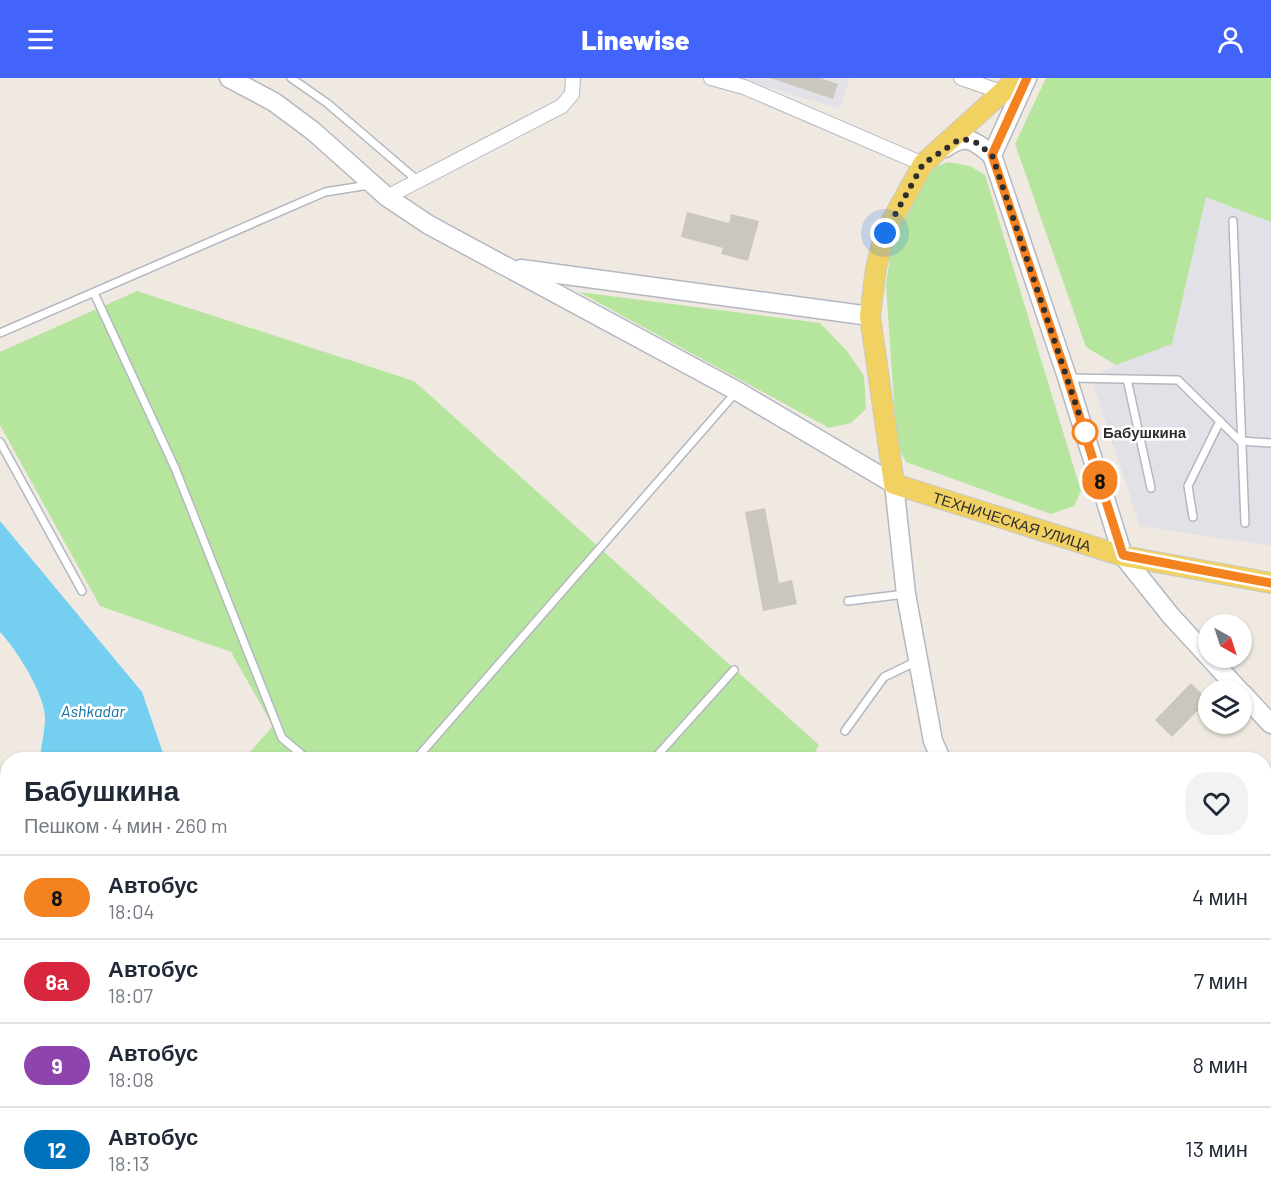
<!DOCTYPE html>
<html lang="ru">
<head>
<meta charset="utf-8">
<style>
  :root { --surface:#fff; --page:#f2f2f3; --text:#1f2937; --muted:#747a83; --line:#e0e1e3; --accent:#4264fb }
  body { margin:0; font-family:Barlow,sans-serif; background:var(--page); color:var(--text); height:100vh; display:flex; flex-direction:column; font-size:22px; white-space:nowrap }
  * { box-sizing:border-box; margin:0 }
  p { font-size:20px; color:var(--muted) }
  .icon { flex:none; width:33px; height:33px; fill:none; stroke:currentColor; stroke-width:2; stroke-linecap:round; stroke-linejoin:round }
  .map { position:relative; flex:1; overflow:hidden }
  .sheet { position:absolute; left:0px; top:674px; width:1272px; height:452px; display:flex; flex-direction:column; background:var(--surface); border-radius:24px 24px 0 0; box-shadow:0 2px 4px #0004 }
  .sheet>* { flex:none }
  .badge { padding:0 12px; border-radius:20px; font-size:21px; line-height:39px }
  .needle { width:39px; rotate:141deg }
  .controls { position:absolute; left:1198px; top:536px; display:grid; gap:12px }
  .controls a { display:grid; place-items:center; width:54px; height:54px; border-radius:50%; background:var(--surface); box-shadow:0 2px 4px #0004; font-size:30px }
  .you { position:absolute; width:30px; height:30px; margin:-15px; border:4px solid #fff; border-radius:50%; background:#1a73e8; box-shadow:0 0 0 9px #1a73e833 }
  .map>.badge { position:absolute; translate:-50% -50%; box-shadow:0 0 0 3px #fff }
  .round { display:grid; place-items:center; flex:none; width:63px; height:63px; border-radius:24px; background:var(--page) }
  .summary { display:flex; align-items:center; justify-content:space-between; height:102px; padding:0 24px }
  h1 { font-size:28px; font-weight:800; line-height:45px }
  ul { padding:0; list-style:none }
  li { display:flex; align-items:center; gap:18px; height:84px; padding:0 24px; border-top:2px solid var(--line) }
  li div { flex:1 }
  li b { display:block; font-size:22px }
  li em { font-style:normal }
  li .badge { min-width:66px; font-weight:700; text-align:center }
  header { display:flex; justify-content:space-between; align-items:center; height:78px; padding:0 24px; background:var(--accent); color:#fff; font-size:27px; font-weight:800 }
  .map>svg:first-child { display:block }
  .industrial { fill:#e3e1e8 }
  .green { fill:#b6e59e }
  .water { fill:#75cff0 }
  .building { fill:#cbc7bf }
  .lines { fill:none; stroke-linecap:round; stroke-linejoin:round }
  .lane-casing { stroke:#b4b7c1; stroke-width:10 }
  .street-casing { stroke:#b4b7c1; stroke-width:16 }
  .secondary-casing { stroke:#b4b7c1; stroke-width:21 }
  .primary-casing { stroke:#c9c9c9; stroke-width:22 }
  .lane { stroke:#fff; stroke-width:7 }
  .street { stroke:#fff; stroke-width:14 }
  .secondary { stroke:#fff; stroke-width:18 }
  .primary { stroke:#f2d163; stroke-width:20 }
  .line-casing { stroke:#fff; stroke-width:14 }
  .line { stroke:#f58220; stroke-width:9 }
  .walk { stroke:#2e2e2e; stroke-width:6; stroke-dasharray:0 10.8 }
  .stop-dot { fill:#fff; stroke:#f58220; stroke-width:3 }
  .labels { text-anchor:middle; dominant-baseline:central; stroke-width:5; stroke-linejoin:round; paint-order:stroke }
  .stop-label { font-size:15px; font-weight:bold; fill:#2e2e2e; stroke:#fff; text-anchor:start }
  .street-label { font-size:15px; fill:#2e2e2e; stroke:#fff }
  .water-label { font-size:16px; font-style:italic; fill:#0d6fa3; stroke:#fff }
</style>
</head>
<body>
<header><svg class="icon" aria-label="menu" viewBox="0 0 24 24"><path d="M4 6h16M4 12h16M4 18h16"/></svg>Linewise<svg class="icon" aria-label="person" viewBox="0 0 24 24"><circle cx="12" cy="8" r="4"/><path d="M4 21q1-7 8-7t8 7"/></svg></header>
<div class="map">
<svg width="1271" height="1124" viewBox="0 0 1271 1124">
  <rect width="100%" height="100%" fill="#efe9e1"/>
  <!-- industrial -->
  <g class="industrial">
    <path d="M737 0H850L840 31Z"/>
    <path d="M1206 118 1271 144V468L1140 448 1091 300 1116 287 1172 266Z"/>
    <path d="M756 1118H1054L1056 1124H727Z"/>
  </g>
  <!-- green -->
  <g class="green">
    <path d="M1046 0H1271V144L1206 119 1172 266 1116 287 1086 269 1015 66Z"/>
    <path d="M948 84 970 88 985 97 1081 413 1074 428 1051 436 906 384 897 368 886 207 892 166 914 117 933 90Z"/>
    <path d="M137 213 414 303 819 667 811 681H244L273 648 231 574 100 528 0 347V274Z"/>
    <path d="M579 214 820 245 847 273 864 298 866 331 851 345 829 350Z"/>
    <path d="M407 1118H616L603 1124H409Z"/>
  </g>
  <!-- water -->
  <g class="water">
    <path d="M0 443 142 614 165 681H40C41 669 44 656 45 644 48 620 16 571 0 554Z"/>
    <path d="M7 761V901L0 893V764Z"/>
    <path d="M0 977 7 986 8 1118H407L409 1124H0Z"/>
  </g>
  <!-- building -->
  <g class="building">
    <path d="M770 0H820L838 6 833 21Z"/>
    <path d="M687 134 729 145 731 136 759 143 748 183 721 176 723 170 681 159Z"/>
    <path d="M765 430 779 505 792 502 797 526 763 533 745 434Z"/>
    <path d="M1191 605 1208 622 1172 659 1155 642Z"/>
    <path d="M796 1118H911V1119L884 1124H768Z"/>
    <path d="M960 1118H1023L1003 1124H940Z"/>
    <path d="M1182 1118H1204L1206 1124H1184Z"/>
  </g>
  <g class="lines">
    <defs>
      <g id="lane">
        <path d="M291 0 327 25 418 103"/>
        <path d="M1233 143 1245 445"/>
        <path d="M94 215 175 390 282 660 307 681"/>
        <path d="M0 255 325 114 369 107"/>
        <path d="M1070 300 1178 302 1240 363 1271 365"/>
        <path d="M1127 301 1151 410"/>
        <path d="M0 364 82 513"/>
        <path d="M1193 439 1188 408 1220 343"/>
        <path d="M848 523 905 516"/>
        <path d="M845 653 884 599 917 583"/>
        <path d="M416 681 737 313"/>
        <path d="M654 681 734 592"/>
        <path d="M510 1118 514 1124"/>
        <path d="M916 1124 931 1118"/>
      </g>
      <g id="street">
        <path d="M711 0 744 9 923 86"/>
        <path d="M961 0 1004 15"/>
        <path d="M387 119 562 28 572 16 573 0"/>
      </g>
      <g id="secondary">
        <path d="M229 0 274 24 313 53 387 119 429 147 737 313 894 406 906 516 933 663 941 681"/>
        <path d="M1027 0 992 77 1067 299 1123 478 1171 538 1239 612"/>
        <path d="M945 70C966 55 973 62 992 77"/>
        <path d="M521 191 870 238"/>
        <path d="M1242 615 1271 646"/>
        <path d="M1264 1028H1271"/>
        <path d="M1264 1102 1271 1110"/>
      </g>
      <g id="primary">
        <path id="s1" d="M1018 0 923 86 885 155 876 190 870 238 894 406 1123 478 1271 505"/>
      </g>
    </defs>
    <!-- lane casing -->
    <use href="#lane" class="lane-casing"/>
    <!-- street casing -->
    <use href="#street" class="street-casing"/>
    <!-- secondary casing -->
    <use href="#secondary" class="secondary-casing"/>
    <!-- primary casing -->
    <use href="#primary" class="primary-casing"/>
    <!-- lane -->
    <use href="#lane" class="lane"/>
    <!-- street -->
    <use href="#street" class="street"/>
    <!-- secondary -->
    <use href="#secondary" class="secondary"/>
    <!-- primary -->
    <use href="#primary" class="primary"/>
  </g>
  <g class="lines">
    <defs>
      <path id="line" d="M1027 0 992 77 1067 299 1123 477 1271 505"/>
    </defs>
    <!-- line casing -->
    <use href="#line" class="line-casing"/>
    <!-- line -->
    <use href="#line" class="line"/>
    <!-- walk -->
    <path class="walk" d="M885 155 923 86 960 61 974 63 992 77 1085 354"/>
  </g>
  <!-- markers -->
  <circle class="stop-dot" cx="1085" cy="354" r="12"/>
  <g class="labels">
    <!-- stop labels -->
    <g class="stop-label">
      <text x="1103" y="354">Бабушкина</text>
    </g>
    <!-- street labels -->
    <g class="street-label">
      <text stroke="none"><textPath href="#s1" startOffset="585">ТЕХНИЧЕСКАЯ УЛИЦА</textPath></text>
    </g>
    <!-- water labels -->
    <g class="water-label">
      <text x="93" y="632">Ashkadar</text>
    </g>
  </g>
</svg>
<div class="controls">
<a><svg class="needle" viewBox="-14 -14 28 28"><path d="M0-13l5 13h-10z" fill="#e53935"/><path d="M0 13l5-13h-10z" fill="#747a83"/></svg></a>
<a><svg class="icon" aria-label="layers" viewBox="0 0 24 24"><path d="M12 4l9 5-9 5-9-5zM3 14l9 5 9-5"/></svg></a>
</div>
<div class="you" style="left:885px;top:155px"></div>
<b class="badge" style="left:1100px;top:402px;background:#f58220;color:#111">8</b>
<section class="sheet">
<div class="summary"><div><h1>Бабушкина</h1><p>Пешком · 4 мин · 260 m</p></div><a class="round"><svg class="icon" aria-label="heart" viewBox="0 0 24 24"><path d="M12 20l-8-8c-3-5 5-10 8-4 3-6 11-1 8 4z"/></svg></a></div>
<ul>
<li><span class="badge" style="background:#f58220;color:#111">8</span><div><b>Автобус</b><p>18:04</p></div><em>4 мин</em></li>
<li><span class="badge" style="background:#d7263d;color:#fff">8а</span><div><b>Автобус</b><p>18:07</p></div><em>7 мин</em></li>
<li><span class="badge" style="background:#8e44ad;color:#fff">9</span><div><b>Автобус</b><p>18:08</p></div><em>8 мин</em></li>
<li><span class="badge" style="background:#0072bc;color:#fff">12</span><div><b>Автобус</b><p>18:13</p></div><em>13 мин</em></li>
</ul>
</section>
</div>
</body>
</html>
